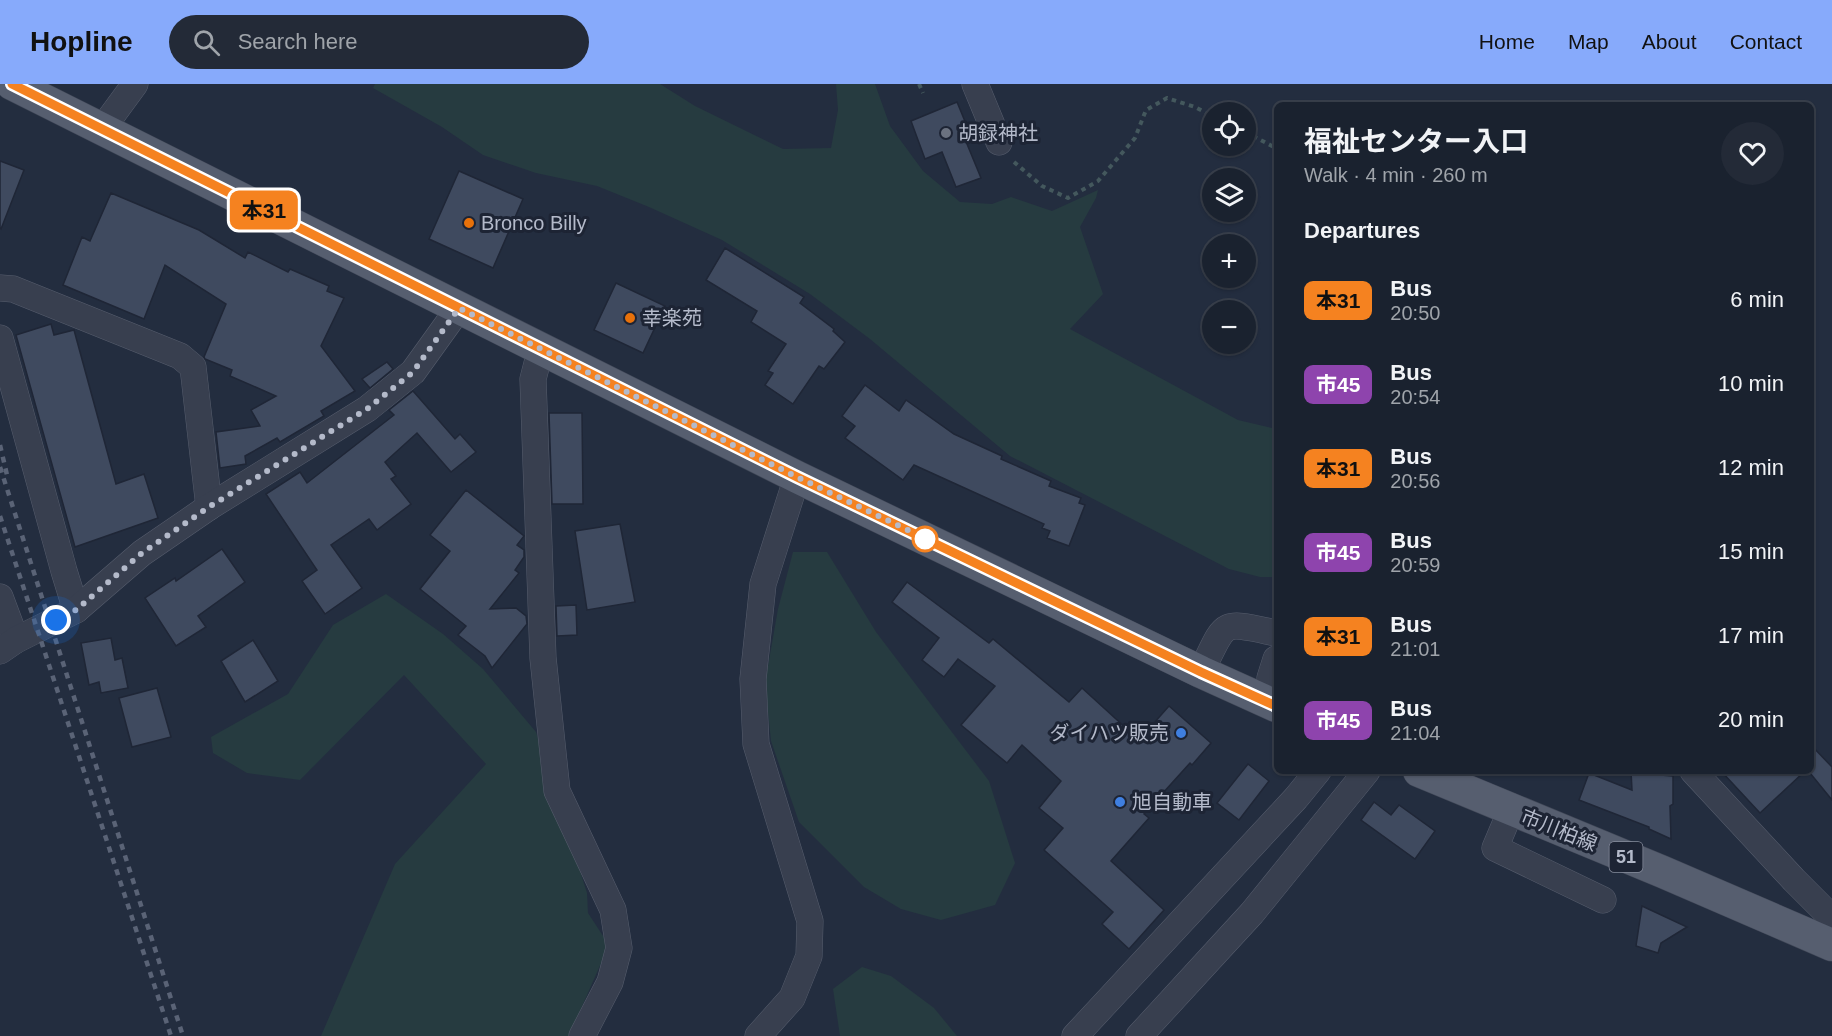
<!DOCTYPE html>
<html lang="en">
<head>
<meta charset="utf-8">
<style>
  :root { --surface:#1a222f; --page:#232a37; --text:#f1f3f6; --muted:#9fa4aa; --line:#383f4b; --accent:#87aafb }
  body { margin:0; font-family:Arial,"Noto Sans JP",sans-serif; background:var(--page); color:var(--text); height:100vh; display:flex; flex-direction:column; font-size:22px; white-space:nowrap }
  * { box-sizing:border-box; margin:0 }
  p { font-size:20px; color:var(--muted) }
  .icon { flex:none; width:33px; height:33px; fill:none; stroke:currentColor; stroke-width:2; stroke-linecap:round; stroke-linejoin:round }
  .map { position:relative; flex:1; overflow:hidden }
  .details { position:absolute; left:1274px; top:18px; width:540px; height:672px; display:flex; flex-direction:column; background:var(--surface); border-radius:9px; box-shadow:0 2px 4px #0004,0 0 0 2px var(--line) }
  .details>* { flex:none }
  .badge { padding:0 12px; border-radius:9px; font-size:21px; line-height:39px }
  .tools { position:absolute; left:1202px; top:18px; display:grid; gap:12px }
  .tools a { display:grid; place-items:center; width:54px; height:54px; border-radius:50%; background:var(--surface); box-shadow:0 2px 4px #0004,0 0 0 2px var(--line); font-size:30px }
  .you { position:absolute; width:30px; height:30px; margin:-15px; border:4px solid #fff; border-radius:50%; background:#1a73e8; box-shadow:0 0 0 9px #1a73e833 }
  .map>.badge { position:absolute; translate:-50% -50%; box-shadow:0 0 0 3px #fff }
  h2 { padding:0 30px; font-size:22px; line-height:54px }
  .round { display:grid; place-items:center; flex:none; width:63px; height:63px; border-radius:32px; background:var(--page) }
  .overview { display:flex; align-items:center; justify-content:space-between; height:102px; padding:0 30px }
  h1 { font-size:28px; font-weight:700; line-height:45px }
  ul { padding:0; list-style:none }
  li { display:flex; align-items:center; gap:18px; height:84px; padding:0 30px }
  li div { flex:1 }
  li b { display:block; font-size:22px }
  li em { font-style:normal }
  li .badge { min-width:66px; font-weight:700; text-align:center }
  header { display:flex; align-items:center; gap:36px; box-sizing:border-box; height:84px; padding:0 30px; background:var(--accent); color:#111 }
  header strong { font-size:28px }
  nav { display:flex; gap:33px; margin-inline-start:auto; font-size:21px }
  .search { width:420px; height:54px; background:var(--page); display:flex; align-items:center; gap:15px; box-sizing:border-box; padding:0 21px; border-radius:33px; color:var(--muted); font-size:22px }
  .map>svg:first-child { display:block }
  .green { fill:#263b40 }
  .building { fill:#3f4a5f; stroke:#1f2636; stroke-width:1.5 }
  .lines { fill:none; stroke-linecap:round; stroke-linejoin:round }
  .minor-casing { stroke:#565d6d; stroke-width:27 }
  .major-casing { stroke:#414858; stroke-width:33 }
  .path { stroke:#44585d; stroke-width:4; stroke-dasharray:4.5 4.5; stroke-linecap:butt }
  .minor { stroke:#383f4f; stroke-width:26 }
  .major { stroke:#565e6f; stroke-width:32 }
  .rail { stroke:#5a6376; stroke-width:4.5; stroke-dasharray:6 6; stroke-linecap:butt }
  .line-casing { stroke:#fff; stroke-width:14 }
  .line { stroke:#f58220; stroke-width:9 }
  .walk { stroke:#b4baca; stroke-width:6; stroke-dasharray:0 10.8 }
  .worship-dot { fill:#6b7280; stroke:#1d2434; stroke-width:2 }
  .food-dot { fill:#e8710a; stroke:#1d2434; stroke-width:2 }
  .stop-dot { fill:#fff; stroke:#f58220; stroke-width:3 }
  .shop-dot { fill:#3f7fe0; stroke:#1d2434; stroke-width:2 }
  .labels { text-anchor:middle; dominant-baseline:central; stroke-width:6; stroke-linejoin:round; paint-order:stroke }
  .shield { fill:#1d2434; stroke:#878d9d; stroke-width:1.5 }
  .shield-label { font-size:18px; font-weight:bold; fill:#b4baca }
  .poi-label { font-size:20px; fill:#b4baca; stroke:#1d2434; text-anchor:start }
  .street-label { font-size:20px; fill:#b4baca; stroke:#1d2434 }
</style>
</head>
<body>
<header>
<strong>Hopline</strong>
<div class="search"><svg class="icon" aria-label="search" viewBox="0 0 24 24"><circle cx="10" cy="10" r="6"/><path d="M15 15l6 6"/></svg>Search here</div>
<nav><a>Home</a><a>Map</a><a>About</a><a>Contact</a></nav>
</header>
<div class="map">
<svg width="1832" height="952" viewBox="0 0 1832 952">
  <rect width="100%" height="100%" fill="#232d3f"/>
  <!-- green -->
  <g class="green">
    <path d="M375 0H660L695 22 783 65 831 64 838 26 836 0H875L890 42 923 87 960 118 992 120 1011 113 1052 127 1098 106 1096 114 1080 143 1103 210 1070 245 1238 336 1276 345V493H1260L1229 485 1010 372 870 255 810 210 722 156 649 123 597 102 536 89 483 71 442 43 373 4Z"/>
    <path d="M793 468H827L876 548 989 697 1015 779 995 821 941 836 901 825 864 803 799 738 771 657 765 599 778 525Z"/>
    <path d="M386 510 443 550 483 585 536 648 587 809 588 829 609 861 569 952H321L395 780 486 680 404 591 300 696 247 689 213 669 211 653 288 610 333 541Z"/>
    <path d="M862 883 891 892 934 924 957 952H840L833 905Z"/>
  </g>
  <!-- building -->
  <g class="building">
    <path d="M957 18 971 52 965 55 981 94 956 103 942 68 925 75 911 37Z"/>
    <path d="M0 77 24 86 1 145 0 144Z"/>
    <path d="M459 87 523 115 493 184 429 155Z"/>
    <path d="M111 109 199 146 245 174 248 168 288 188 290 185 329 202 327 207 344 214 321 262 355 307 321 327 324 332 280 358 277 354 245 372 246 380 220 384 216 348 260 342 251 326 276 312 230 292 232 286 205 275 204 273 226 220 165 181 144 235 63 201 82 153 90 157Z"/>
    <path d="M725 164 804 213 800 219 834 245 833 247 845 258 824 285 819 282 793 320 765 301 773 289 768 287 786 260 751 238 757 227 706 196Z"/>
    <path d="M616 199 665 222 643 269 594 246Z"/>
    <path d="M51 240 54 251 74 246 116 400 144 390 158 434 75 463 16 251Z"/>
    <path d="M387 278 393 285 370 304 362 295Z"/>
    <path d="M865 301 899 327 906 316 954 350 1002 372 1001 375 1051 397 1049 402 1081 414 1079 419 1085 421 1069 462 1047 454 1050 447 1042 444 1044 440 914 381 903 396 845 354 855 342 842 332Z"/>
    <path d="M413 307 455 355 460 350 476 368 451 388 417 349 385 378 396 392 391 395 411 420 377 446 369 435 331 461 362 504 325 530 302 497 317 486 266 410 300 388 307 399 394 331 389 326Z"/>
    <path d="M549 329H582L583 420H552Z"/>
    <path d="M466 406 524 452 517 461 524 466V473L515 486 519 489 490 525 516 524 526 532 527 540 492 584 485 572 458 551 466 542 420 505 450 467 430 451Z"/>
    <path d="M620 440 635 518 587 526 575 447Z"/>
    <path d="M222 465 245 498 198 532 206 543 176 562 145 514 175 494 176 497Z"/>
    <path d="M907 498 989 559 993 555 1069 618 1082 604 1139 656 1169 622 1211 659 1192 681 1190 679 1144 730 1149 734 1111 777 1164 826 1129 865 1102 840 1113 828 1044 766 1063 744 1039 724 1061 697 1022 661 1007 679 961 641 995 602 958 575 944 593 922 576 939 554 892 518Z"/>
    <path d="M576 521 577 551 557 552 556 522Z"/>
    <path d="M111 554 115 576 122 574 128 604 101 609 99 598 89 601 81 559Z"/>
    <path d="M253 556 278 597 245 618 221 577Z"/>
    <path d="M157 604 171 653 132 663 119 614Z"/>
    <path d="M1810 660 1832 683V716L1810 689Z"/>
    <path d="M1248 680 1269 697 1239 736 1217 719Z"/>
    <path d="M1631 687H1661V691L1673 692V720L1670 722 1671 755 1649 745V743L1579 716 1589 689 1632 706Z"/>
    <path d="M1721 687H1805L1760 729Z"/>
    <path d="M1374 718 1391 731 1399 721 1435 747 1415 775 1361 736Z"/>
    <path d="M1642 822 1687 843 1661 859 1658 869 1636 862Z"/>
  </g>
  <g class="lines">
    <defs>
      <g id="minor">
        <path d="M975 0 999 58"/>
        <path d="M102 45 135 0"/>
        <path d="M0 204 13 205 180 272 193 283 209 423"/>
        <path d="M0 254 64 487 76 526"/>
        <path d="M541 264 533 295 543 574 557 707 613 826 619 864 610 898 582 952"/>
        <path d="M0 513 16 556"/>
        <path d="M0 567 16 556 76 526 142 469 209 423 367 325 413 288 459 224"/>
        <path d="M1201 588C1227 535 1219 537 1276 549"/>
        <path d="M1270 594 1276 575"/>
        <path d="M1693 687 1794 796 1832 834"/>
        <path d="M1511 726 1495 764 1603 816"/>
        <path d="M758 952 792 914 809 872 810 837 756 660 753 595 763 500 797 393"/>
        <path d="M1075 952 1296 714 1318 687"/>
        <path d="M1139 952 1252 829 1367 687"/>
      </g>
      <g id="major">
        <path d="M12 0 797 393 1201 588 1276 622"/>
        <path d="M1419 687 1663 788 1832 861"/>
      </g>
    </defs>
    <!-- minor casing -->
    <use href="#minor" class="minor-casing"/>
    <!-- major casing -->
    <use href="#major" class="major-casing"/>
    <!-- path -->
    <g class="path">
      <path d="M919 0 923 9"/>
      <path d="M1245 48 1276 64"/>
      <path d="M1014 78 1042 102 1068 114 1098 97 1135 54 1146 26 1167 14 1195 23 1212 32"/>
    </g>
    <!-- minor -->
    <use href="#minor" class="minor"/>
    <!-- major -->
    <use href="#major" class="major"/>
    <!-- rail -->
    <g class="rail">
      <path d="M0 361 7 391"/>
      <path d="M0 383 183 952"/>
      <path d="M0 432 171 952"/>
    </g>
  </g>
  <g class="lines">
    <defs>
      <path id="line" d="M12 0 797 393 1201 588 1276 622"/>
    </defs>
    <!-- line casing -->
    <use href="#line" class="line-casing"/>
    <!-- line -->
    <use href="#line" class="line"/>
    <!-- walk -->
    <path class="walk" d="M56 536 76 526 142 469 209 423 367 325 413 288 459 224 797 393 933 458 925 455"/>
  </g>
  <!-- markers -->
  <circle class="worship-dot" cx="946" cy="49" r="6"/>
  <g class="food-dot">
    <circle cx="469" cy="139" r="6"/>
    <circle cx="630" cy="234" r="6"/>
  </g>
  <circle class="stop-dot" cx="925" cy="455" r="12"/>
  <g class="shop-dot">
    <circle cx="1181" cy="649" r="6"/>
    <circle cx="1120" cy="718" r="6"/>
  </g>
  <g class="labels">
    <!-- shield labels -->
    <rect class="shield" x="1609.5" y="758" width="33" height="30" rx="4.5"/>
    <g class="shield-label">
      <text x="1626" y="773">51</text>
    </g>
    <!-- poi labels -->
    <g class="poi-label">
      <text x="958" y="49">胡録神社</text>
      <text x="481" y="139">Bronco Billy</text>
      <text x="642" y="234">幸楽苑</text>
      <text x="1169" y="649" text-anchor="end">ダイハツ販売</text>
      <text x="1132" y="718">旭自動車</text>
    </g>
    <!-- street labels -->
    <g class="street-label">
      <text transform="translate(1559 746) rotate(22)">市川柏線</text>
    </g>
  </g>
</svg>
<div class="tools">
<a><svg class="icon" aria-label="locate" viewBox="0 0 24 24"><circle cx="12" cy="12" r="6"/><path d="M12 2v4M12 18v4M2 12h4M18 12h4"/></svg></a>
<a><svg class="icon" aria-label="layers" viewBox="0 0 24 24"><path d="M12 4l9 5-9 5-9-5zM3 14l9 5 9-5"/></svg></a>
<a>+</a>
<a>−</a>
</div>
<div class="you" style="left:56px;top:536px"></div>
<b class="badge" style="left:264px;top:126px;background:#f58220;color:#111">本31</b>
<section class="details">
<div class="overview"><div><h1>福祉センター入口</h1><p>Walk · 4 min · 260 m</p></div><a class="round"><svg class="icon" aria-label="heart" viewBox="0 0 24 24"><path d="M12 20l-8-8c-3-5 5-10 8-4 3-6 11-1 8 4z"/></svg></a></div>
<h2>Departures</h2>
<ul>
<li><span class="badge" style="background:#f58220;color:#111">本31</span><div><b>Bus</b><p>20:50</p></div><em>6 min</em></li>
<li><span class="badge" style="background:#8e44ad;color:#fff">市45</span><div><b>Bus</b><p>20:54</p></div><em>10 min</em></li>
<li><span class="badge" style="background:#f58220;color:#111">本31</span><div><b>Bus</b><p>20:56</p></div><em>12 min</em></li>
<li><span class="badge" style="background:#8e44ad;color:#fff">市45</span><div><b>Bus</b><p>20:59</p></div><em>15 min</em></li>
<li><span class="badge" style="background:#f58220;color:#111">本31</span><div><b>Bus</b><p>21:01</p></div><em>17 min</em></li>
<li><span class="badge" style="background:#8e44ad;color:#fff">市45</span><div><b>Bus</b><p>21:04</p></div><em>20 min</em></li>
</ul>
</section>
</div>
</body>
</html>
